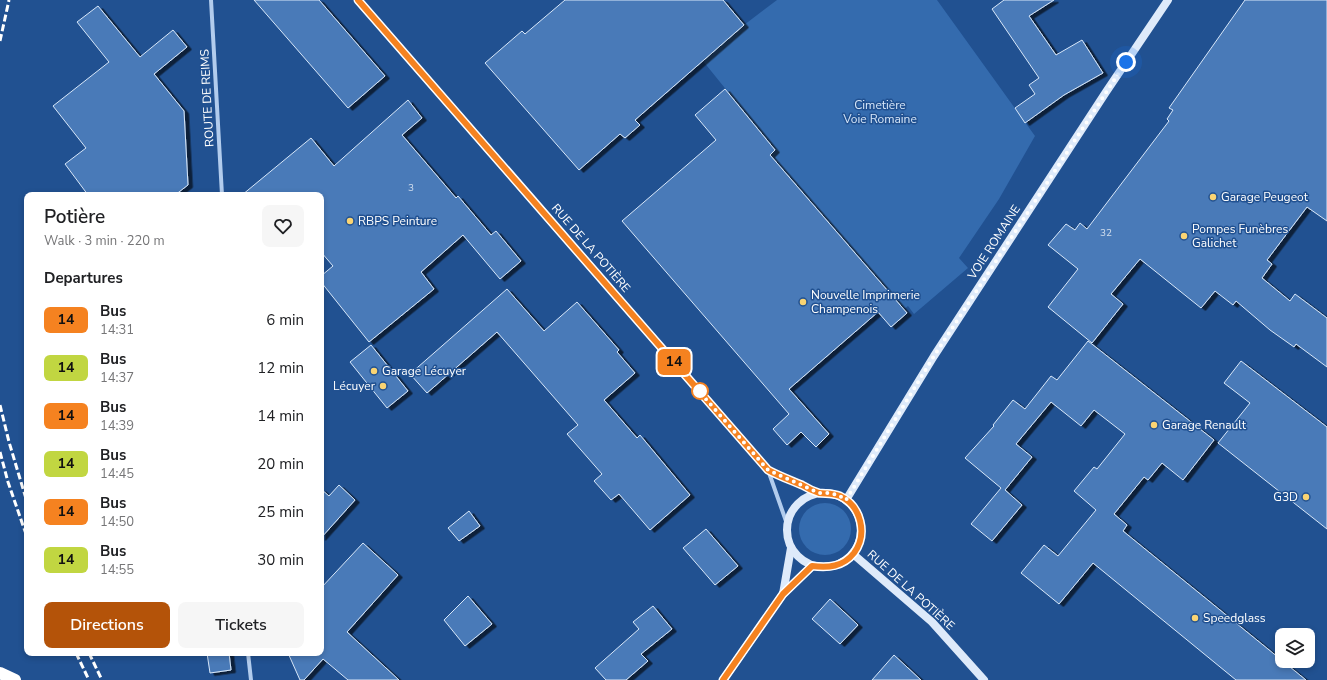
<!DOCTYPE html>
<html lang="en">
<head>
<meta charset="utf-8">
<style>
  :root { --surface:#fff; --page:#f6f6f6; --text:#202124; --muted:#757577; --accent:#b45309 }
  body { margin:0; font-family:"Nunito Sans",sans-serif; background:var(--page); color:var(--text); height:100vh; display:flex; flex-direction:column; font-size:15px; white-space:nowrap }
  * { box-sizing:border-box; margin:0 }
  p { font-size:13px; color:var(--muted) }
  .icon { flex:none; width:22px; height:22px; fill:none; stroke:currentColor; stroke-width:2; stroke-linecap:round; stroke-linejoin:round }
  .map { position:relative; flex:1; overflow:hidden }
  .side { position:absolute; left:24px; top:192px; width:300px; height:464px; display:flex; flex-direction:column; background:var(--surface); border-radius:8px; box-shadow:0 2px 6px #0003 }
  .side>* { flex:none }
  .badge { padding:0 8px; border-radius:6px; font-size:14px; line-height:26px }
  .tools { position:absolute; left:1275px; top:628px; display:grid; gap:8px }
  .tools a { display:grid; place-items:center; width:40px; height:40px; border-radius:8px; background:var(--surface); box-shadow:0 2px 6px #0003; font-size:20px }
  .you { position:absolute; width:20px; height:20px; margin:-10px; border:3px solid #fff; border-radius:50%; background:#1a73e8; box-shadow:0 0 0 6px #1a73e833 }
  .map>.badge { position:absolute; translate:-50% -50%; box-shadow:0 0 0 2px #fff }
  h2 { padding:0 20px; font-size:15px; line-height:36px }
  .round { display:grid; place-items:center; flex:none; width:42px; height:42px; border-radius:8px; background:var(--page) }
  .summary { display:flex; align-items:center; justify-content:space-between; height:68px; padding:0 20px }
  h1 { font-size:19px; font-weight:600; line-height:30px }
  .primary-button { display:flex; gap:8px; margin-top:auto; padding:8px 20px }
  .primary-button a { flex:1; height:46px; border-radius:8px; background:var(--accent); color:#fff; font-size:16px; font-weight:600; line-height:46px; text-align:center }
  .primary-button a+a { background:var(--page); color:var(--text) }
  ul { padding:0; list-style:none }
  li { display:flex; align-items:center; gap:12px; height:48px; padding:0 20px }
  li div { flex:1 }
  li b { display:block; font-size:15px }
  li em { font-style:normal }
  li .badge { min-width:44px; font-weight:700; text-align:center }
  .map>svg:first-child { display:block }
  .green { fill:#346bae }
  .building { fill:#4a7ab8; stroke:#d7e7f9; filter:url(#shadow) }
  .lines { fill:none; stroke-linecap:round; stroke-linejoin:round }
  .street { stroke:#b2cced; stroke-width:4 }
  .secondary { stroke:#deeafa; stroke-width:8 }
  .highway { stroke:#fff; stroke-width:12 }
  .rail { stroke:#fff; stroke-width:3; stroke-dasharray:7 3; stroke-linecap:butt }
  .line-casing { stroke:#fff; stroke-width:9 }
  .line { stroke:#f58220; stroke-width:6 }
  .walk { stroke:#fff; stroke-width:4; stroke-dasharray:0 7.2 }
  .poi-dot { fill:#fad473; stroke:#215191; stroke-width:1.5 }
  .stop-dot { fill:#fff; stroke:#f58220; stroke-width:2 }
  .labels { text-anchor:middle; dominant-baseline:central; stroke-width:3; stroke-linejoin:round; paint-order:stroke }
  .number-label { font-size:10px; fill:#d2deed }
  .street-label { font-size:12px; fill:#fff; stroke:#215191 }
  .park-label { font-size:12px; fill:#d7e7f9; stroke:#215191 }
  .poi-label { font-size:12px; fill:#fff; stroke:#215191; text-anchor:start }
</style>
</head>
<body>
<div class="map">
<svg width="1327" height="680" viewBox="0 0 1327 680">
  <defs>
    <filter id="shadow"><feDropShadow dx="4.5" dy="2.5" stdDeviation="0" flood-color="#0009"/></filter>
  </defs>
  <rect width="100%" height="100%" fill="#215191"/>
  <!-- green -->
  <g class="green">
    <path d="M777 0H937L1035 136 999 199 959 258 968 268 914 314 908 306 904 309 770 155 775 150 703 61 744 25Z"/>
    <circle cx="825" cy="529" r="26"/>
  </g>
  <!-- building -->
  <g class="building">
    <path d="M254 0H319L385 76 348 108Z"/>
    <path d="M565 0H723L744 25 635 120 640 125 625 138 620 134 579 170 485 63 522 31 525 34Z"/>
    <path d="M1004 0H1054L1029 16 1056 55 1082 40 1103 73 1064 95 1025 123 1015 108 1035 94 1029 85 1039 78 992 9Z"/>
    <path d="M1245 0H1327V221L1307 207 1267 260 1272 264 1262 278 1290 301 1295 294 1327 318V367L1296 344 1294 347 1270 330 1236 301 1233 305 1215 291 1201 308 1140 259 1111 294 1123 304 1092 343 1048 307 1078 269 1048 245 1066 224 1075 230 1080 223 1087 229 1169 121 1167 119 1173 110 1169 108Z"/>
    <path d="M98 6 140 57 173 30 187 47 154 74 184 111 188 185 175 195H88L65 164 86 148 53 106 109 62 77 22Z"/>
    <path d="M725 89 775 150 770 155 907 313 891 327 878 312 789 389 829 434 816 447 801 432 787 445 773 429 789 414 622 221 716 140 695 115Z"/>
    <path d="M408 100 422 118 402 135 456 198 458 196 491 235 496 231 521 261 500 279 463 235 421 272 434 289 369 342 321 282V276L333 266 321 252V195H242L311 138 334 166Z"/>
    <path d="M507 289 544 331 577 302 619 350 617 352 635 373 604 400 637 438 640 435 690 495 650 530 619 494 611 500 594 481 602 474 567 434 578 425 497 332 427 393 410 374Z"/>
    <path d="M1088 341 1214 440 1183 480 1162 463 1148 480 1144 477 1114 514 1127 525 1123 531 1306 680H1236L1093 563 1059 604 1021 573 1044 545 1058 556 1096 510 1074 491 1094 467 1097 469 1125 434 1094 410 1081 426 1051 402 1016 444 1032 457 1005 490 1022 505 992 541 971 524 1001 488 965 458 994 426 993 425 1013 400 1025 409 1051 376 1057 380Z"/>
    <path d="M371 345 408 391 387 408 350 362Z"/>
    <path d="M1241 361 1327 427V529L1218 443 1250 403 1224 383Z"/>
    <path d="M339 485 355 500 321 538V489L329 496Z"/>
    <path d="M469 511 480 526 459 541 448 528Z"/>
    <path d="M706 529 738 566 715 585 683 548Z"/>
    <path d="M363 543 398 575 347 632 399 680H348L323 659 304 680H300L288 653H321V588Z"/>
    <path d="M468 596 492 624 465 646 444 620Z"/>
    <path d="M830 599 858 625 840 644 812 619Z"/>
    <path d="M653 606 672 629 641 654 648 661 626 680H606L595 668 639 629 633 622Z"/>
    <path d="M207 653H229L231 670 210 673Z"/>
    <path d="M894 655 921 680H872Z"/>
  </g>
  <g class="lines">
    <!-- street -->
    <g class="street">
      <path d="M211 0 222 195"/>
      <path d="M358 0 768 470 819 493"/>
      <path d="M768 470 787 524"/>
      <path d="M248 653 251 680"/>
    </g>
    <!-- secondary -->
    <g class="secondary">
      <circle cx="824" cy="530" r="37"/>
      <path d="M846 500 934 356 1106 92 1168 0"/>
      <path d="M853 554 932 622 984 680"/>
      <path d="M783 594 791 548"/>
      <path d="M723 680 783 594 812 566"/>
    </g>
    <!-- highway -->
    <path class="highway" d="M0 673 15 680"/>
    <!-- rail -->
    <g class="rail">
      <path d="M0 41 9 0"/>
      <path d="M0 405 9 442 27 502"/>
      <path d="M0 452 8 482 27 537"/>
      <path d="M76 653 89 680"/>
      <path d="M89 653 102 680"/>
    </g>
  </g>
  <g class="lines">
    <defs>
      <path id="line" d="M358 0 768 470C779 476 790 480 802 485 807 488 813 491 819 493 826 494 832 493 840 496 861 506 868 534 854 553 843 567 828 568 812 566L783 594 723 680"/>
    </defs>
    <!-- line casing -->
    <use href="#line" class="line-casing"/>
    <!-- line -->
    <use href="#line" class="line"/>
    <!-- walk -->
    <path class="walk" d="M700 391 698 390 768 470 819 493H829L838 495 846 500 934 356 1126 62"/>
  </g>
  <!-- markers -->
  <g class="poi-dot">
    <circle cx="1213" cy="197" r="4"/>
    <circle cx="350" cy="221" r="4"/>
    <circle cx="1184" cy="236" r="4"/>
    <circle cx="803" cy="302" r="4"/>
    <circle cx="374" cy="371" r="4"/>
    <circle cx="383" cy="386" r="4"/>
    <circle cx="1154" cy="425" r="4"/>
    <circle cx="1306" cy="497" r="4"/>
    <circle cx="1195" cy="618" r="4"/>
  </g>
  <circle class="stop-dot" cx="700" cy="391" r="8"/>
  <g class="labels">
    <!-- number labels -->
    <g class="number-label">
      <text x="411" y="188">3</text>
      <text x="1106" y="233">32</text>
    </g>
    <!-- street labels -->
    <g class="street-label">
      <text transform="translate(207 98) rotate(-93)">ROUTE DE REIMS</text>
      <text transform="translate(994 242) rotate(-57)">VOIE ROMAINE</text>
      <text transform="translate(591 248) rotate(49)">RUE DE LA POTIÈRE</text>
      <text transform="translate(911 590) rotate(42)">RUE DE LA POTIÈRE</text>
    </g>
    <!-- park labels -->
    <g class="park-label">
      <text x="880" y="105">Cimetière<tspan x="880" dy="14">Voie Romaine</tspan></text>
    </g>
    <!-- poi labels -->
    <g class="poi-label">
      <text x="1221" y="197">Garage Peugeot</text>
      <text x="358" y="221">RBPS Peinture</text>
      <text x="1192" y="229">Pompes Funèbres<tspan x="1192" dy="14">Galichet</tspan></text>
      <text x="811" y="295">Nouvelle Imprimerie<tspan x="811" dy="14">Champenois</tspan></text>
      <text x="382" y="371">Garage Lécuyer</text>
      <text x="375" y="386" text-anchor="end">Lécuyer</text>
      <text x="1162" y="425">Garage Renault</text>
      <text x="1298" y="497" text-anchor="end">G3D</text>
      <text x="1203" y="618">Speedglass</text>
    </g>
  </g>
</svg>
<div class="tools">
<a><svg class="icon" aria-label="layers" viewBox="0 0 24 24"><path d="M12 4l9 5-9 5-9-5zM3 14l9 5 9-5"/></svg></a>
</div>
<div class="you" style="left:1126px;top:62px"></div>
<b class="badge" style="left:674px;top:362px;background:#f58220;color:#111">14</b>
<section class="side">
<div class="summary"><div><h1>Potière</h1><p>Walk · 3 min · 220 m</p></div><a class="round"><svg class="icon" aria-label="heart" viewBox="0 0 24 24"><path d="M12 20l-8-8c-3-5 5-10 8-4 3-6 11-1 8 4z"/></svg></a></div>
<h2>Departures</h2>
<ul>
<li><span class="badge" style="background:#f58220;color:#111">14</span><div><b>Bus</b><p>14:31</p></div><em>6 min</em></li>
<li><span class="badge" style="background:#c1d641;color:#111">14</span><div><b>Bus</b><p>14:37</p></div><em>12 min</em></li>
<li><span class="badge" style="background:#f58220;color:#111">14</span><div><b>Bus</b><p>14:39</p></div><em>14 min</em></li>
<li><span class="badge" style="background:#c1d641;color:#111">14</span><div><b>Bus</b><p>14:45</p></div><em>20 min</em></li>
<li><span class="badge" style="background:#f58220;color:#111">14</span><div><b>Bus</b><p>14:50</p></div><em>25 min</em></li>
<li><span class="badge" style="background:#c1d641;color:#111">14</span><div><b>Bus</b><p>14:55</p></div><em>30 min</em></li>
</ul>
<div class="primary-button"><a>Directions</a><a>Tickets</a></div>
</section>
</div>
</body>
</html>
